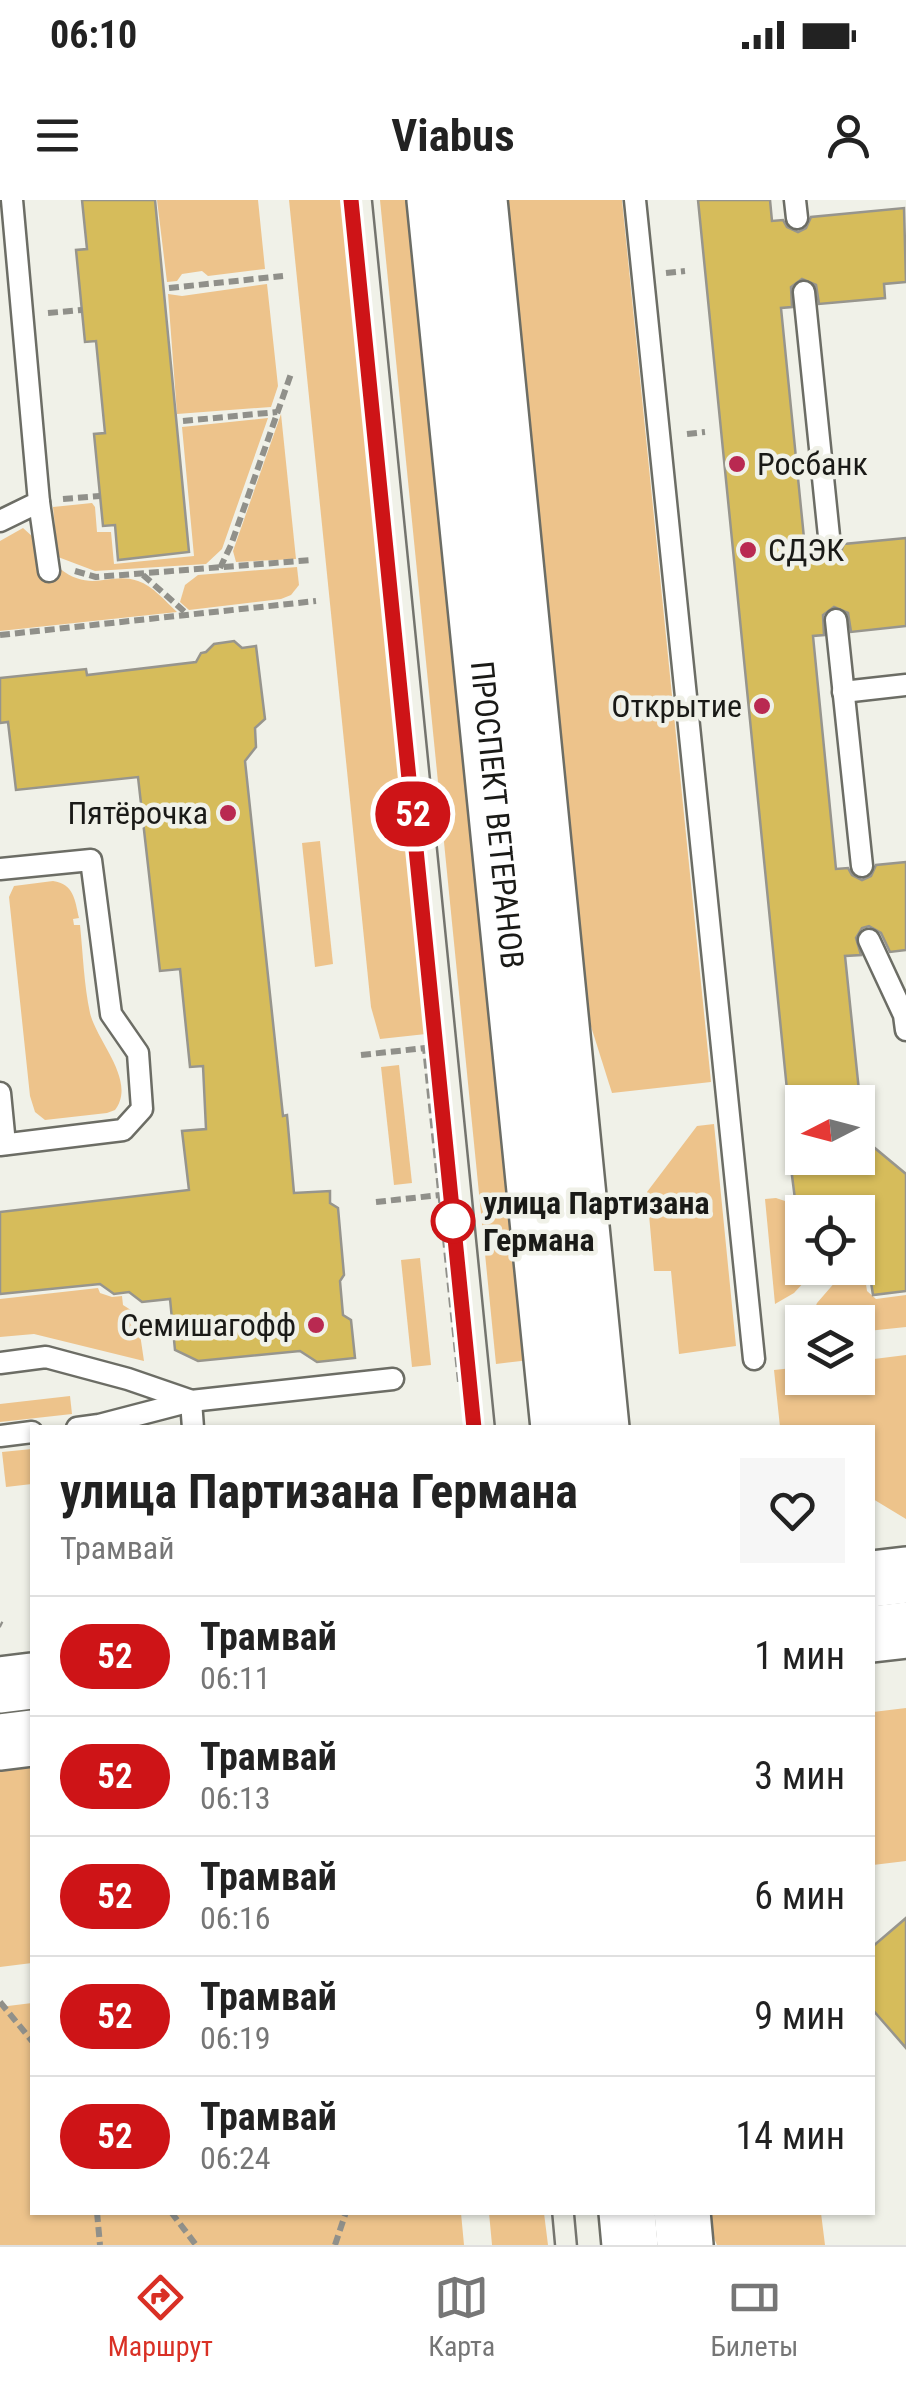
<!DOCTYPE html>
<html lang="ru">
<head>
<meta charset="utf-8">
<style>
  :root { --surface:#fff; --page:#f6f6f6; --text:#222; --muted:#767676; --line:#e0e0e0; --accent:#d93025 }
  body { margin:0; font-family:"Roboto Condensed",sans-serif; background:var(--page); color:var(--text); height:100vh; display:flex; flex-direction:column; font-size:38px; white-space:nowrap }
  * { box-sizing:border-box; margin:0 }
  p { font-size:32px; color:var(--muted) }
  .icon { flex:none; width:55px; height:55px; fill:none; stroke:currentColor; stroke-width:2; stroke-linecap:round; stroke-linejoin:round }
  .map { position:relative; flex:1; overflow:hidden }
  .sheet { position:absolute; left:30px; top:1225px; width:845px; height:790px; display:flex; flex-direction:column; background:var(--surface); border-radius:0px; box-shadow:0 2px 8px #0004 }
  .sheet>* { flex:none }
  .badge { padding:0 20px; border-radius:32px; font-size:35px; line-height:65px }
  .needle { width:65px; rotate:264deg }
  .fabs { position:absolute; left:785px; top:885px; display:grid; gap:20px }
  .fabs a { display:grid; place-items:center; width:90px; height:90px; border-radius:0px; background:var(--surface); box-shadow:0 2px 8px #0004; font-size:50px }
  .map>.badge { position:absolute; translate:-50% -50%; box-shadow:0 0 0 5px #fff }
  .round { display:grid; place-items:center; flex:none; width:105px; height:105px; border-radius:0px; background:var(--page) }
  .overview { display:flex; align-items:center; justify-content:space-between; height:170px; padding:0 30px }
  h1 { font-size:48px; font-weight:700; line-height:75px }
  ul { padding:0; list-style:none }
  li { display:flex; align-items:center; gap:30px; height:120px; padding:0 30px; border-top:2px solid var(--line) }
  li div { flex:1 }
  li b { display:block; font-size:38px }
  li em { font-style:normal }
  li .badge { min-width:110px; font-weight:700; text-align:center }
  .status { display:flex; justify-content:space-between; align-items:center; height:70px; padding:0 50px; background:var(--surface); direction:ltr }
  .status svg { height:28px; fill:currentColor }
  header { display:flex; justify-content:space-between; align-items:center; height:130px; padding:0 30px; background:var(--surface); font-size:45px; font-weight:700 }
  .dock { display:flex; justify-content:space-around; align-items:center; height:140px; border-top:2px solid var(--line); background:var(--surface); font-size:28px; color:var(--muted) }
  .dock a { display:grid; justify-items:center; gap:5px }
  .dock .active { color:var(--accent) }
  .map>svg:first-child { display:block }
  .green { fill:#edc38b }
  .building { fill:#d6bc5b; stroke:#97958d; stroke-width:2.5; fill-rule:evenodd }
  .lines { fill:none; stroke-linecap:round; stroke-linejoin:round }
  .service-casing { stroke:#6c6d65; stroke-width:25 }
  .secondary-casing { stroke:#6c6d65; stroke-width:60 }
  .path { stroke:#90908a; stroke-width:6; stroke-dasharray:10 5; stroke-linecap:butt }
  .service { stroke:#fff; stroke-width:20 }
  .secondary { stroke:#fff; stroke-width:55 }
  .tram { stroke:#74746e; stroke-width:2.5 }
  .line-casing { stroke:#fff; stroke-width:22 }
  .line { stroke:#ce1417; stroke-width:15 }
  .poi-dot { fill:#b92951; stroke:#f0f1e8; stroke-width:4 }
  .stop-dot { fill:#fff; stroke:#ce1417; stroke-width:5 }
  .labels { text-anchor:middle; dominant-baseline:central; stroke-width:9; stroke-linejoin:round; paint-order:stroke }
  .poi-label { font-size:32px; fill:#1a1a17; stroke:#f0f1e8; text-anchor:end }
  .street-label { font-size:32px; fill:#1a1a17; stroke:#f0f1e8 }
  .stop-label { font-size:32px; font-weight:bold; fill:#1a1a17; stroke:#f0f1e8; text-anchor:start }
</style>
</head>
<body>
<div class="status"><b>06:10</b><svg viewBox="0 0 49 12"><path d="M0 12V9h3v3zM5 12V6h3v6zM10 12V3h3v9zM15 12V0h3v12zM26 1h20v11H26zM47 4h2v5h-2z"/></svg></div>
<header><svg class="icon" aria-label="menu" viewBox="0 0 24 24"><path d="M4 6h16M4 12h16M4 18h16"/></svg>Viabus<svg class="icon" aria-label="person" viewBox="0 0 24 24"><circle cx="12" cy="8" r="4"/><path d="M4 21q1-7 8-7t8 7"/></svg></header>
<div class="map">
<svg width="906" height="2045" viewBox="0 0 906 2045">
  <rect width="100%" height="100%" fill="#f0f1e8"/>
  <!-- green -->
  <g class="green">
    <path d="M157 0H258L265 69 208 76 202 71 182 74 177 81 167 82Z"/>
    <path d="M289 0H343L426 834 380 839 371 807Z"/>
    <path d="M380 0H413L530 1160 496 1164Z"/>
    <path d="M501 0H622L711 882 612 893 583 801Z"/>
    <path d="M267 84 278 186 271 207 177 214 168 94 182 96Z"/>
    <path d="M281 214 296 359 236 362 233 351Z"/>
    <path d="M268 218 222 349 206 364 95 371 58 357 53 307 92 303 95 307 97 332H111L114 364 194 356 182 227Z"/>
    <path d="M23 328 33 337 40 375 59 374V368C92 394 109 371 138 381 153 386 166 402 177 412L0 431V341Z"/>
    <path d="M297 367 299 385 291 395 281 399 189 410 180 402 185 385 198 375Z"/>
    <path d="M320 641 333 764 315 767 302 643Z"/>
    <path d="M53 681C74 684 75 700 79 718L73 719 74 725H80C83 754 84 785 90 813 97 842 137 881 115 910L107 913 45 920 35 912 30 896 9 697 14 686Z"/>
    <path d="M399 865 412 983 394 985 381 867Z"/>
    <path d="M714 924 736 1146 679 1154 671 1071H654L647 992 697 926Z"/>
    <path d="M776 998 788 1002 792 1037 802 1044V1068H817L794 1093 775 1104 765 999Z"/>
    <path d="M420 1058 431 1165 412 1167 401 1060Z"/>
    <path d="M864 1070 867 1091 876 1099 906 1095V1127L858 1132V1122H809L817 1103 843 1073Z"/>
    <path d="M98 1088 100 1093 112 1097 122 1096 123 1105 137 1114 144 1161 34 1134 0 1137V1099Z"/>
    <path d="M906 1155V1319L873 1299 872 1228 780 1227 774 1170 802 1167V1178H858V1161Z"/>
    <path d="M70 1196 72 1214 0 1222V1204Z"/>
    <path d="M32 1249V1284L6 1287 2 1252Z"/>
    <path d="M906 1508V1661L873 1665V1512Z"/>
    <path d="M32 1561V1763L0 1767V1565Z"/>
    <path d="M32 1803V2012L461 2013 464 2045H0V1807Z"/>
    <path d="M489 2013H544L548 2045H492Z"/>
    <path d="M703 2013H821L825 2045H717Z"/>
  </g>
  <!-- building -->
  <g class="building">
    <path d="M82 0H155L189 352 118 360 115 325 103 326 94 234 105 233 96 141 85 142 76 50 87 49Z"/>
    <path d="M698 0H770L772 21 783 20 787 27 798 32 806 28 811 17 904 8 906 82 884 84 885 98 819 104 816 85 802 79 791 87 792 107 781 108 805 348 816 347 820 355 830 360 839 356 844 344 906 338V426L851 432 848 413 834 407 823 415 824 435 813 436 836 669 848 668 852 675 862 680 871 676 876 665 906 662V750L890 752 881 733 869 726 862 728 856 738 861 755 845 756 864 939 906 974V1091L873 1095 868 1063 858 1055V1012H803L796 1007 790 960H794ZM802 902H858V958H802Z"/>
    <path d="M234 441 242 448 256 446 265 519 255 528 256 547 245 561 283 916 287 915 294 993 330 991V1003L338 1008 344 1075 340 1081 343 1115 351 1120 355 1158 317 1162 300 1151 198 1161 175 1150 170 1099 142 1102 129 1092 114 1094 100 1084 0 1094V1012L189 990 182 931 206 929 203 866 190 867 180 769 160 771 138 577 16 590 8 522 0 523V478L86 469 87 475 196 462 201 453 206 452 214 444Z"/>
    <path d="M906 1718V1848L872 1809V1747Z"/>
  </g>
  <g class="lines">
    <defs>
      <g id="service">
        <path d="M635 0 754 1159"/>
        <path d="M795 0 797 18"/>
        <path d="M804 92 830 346"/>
        <path d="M39 302 49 371"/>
        <path d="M0 321 39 302 12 0"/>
        <path d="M836 420 862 666"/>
        <path d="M843 492 906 485"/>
        <path d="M0 669 91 660 111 814 138 853 142 909 123 930 0 945"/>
        <path d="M869 740 904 815 906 830"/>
        <path d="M0 893 5 944"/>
        <path d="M0 1163 46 1157 128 1179 189 1200"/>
        <path d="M191 1201 193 1228"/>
        <path d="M77 1228 99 1225 191 1201 393 1179"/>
        <path d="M0 1236 32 1232"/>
      </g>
      <g id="secondary">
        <path id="s1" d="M435 0 559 1228"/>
        <path d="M479 0 601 1228"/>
        <path d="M872 1379 906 1375"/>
        <path d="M872 1434 906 1430"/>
        <path d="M0 1485 32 1481"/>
        <path d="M0 1542 32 1538"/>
        <path d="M627 2012 630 2045"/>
        <path d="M682 2012 685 2045"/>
      </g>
    </defs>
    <!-- service casing -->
    <use href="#service" class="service-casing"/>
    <!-- secondary casing -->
    <use href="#secondary" class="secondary-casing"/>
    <!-- path -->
    <g class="path">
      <path d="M666 73 685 71"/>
      <path d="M169 88 283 76"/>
      <path d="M48 113 82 110"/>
      <path d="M183 221 277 212"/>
      <path d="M687 234 705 232"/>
      <path d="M63 299 100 296"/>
      <path d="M220 368 231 345 292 171"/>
      <path d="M75 371 96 377 312 360"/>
      <path d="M143 375 186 413"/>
      <path d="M0 435 316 401"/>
      <path d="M361 855 425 848 460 1182"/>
      <path d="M376 1002 440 995"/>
      <path d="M0 1424 2 1425"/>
      <path d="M0 1802 32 1841"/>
      <path d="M97 2012 100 2045"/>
      <path d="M171 2012 196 2045"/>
      <path d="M335 2045 346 2012"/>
    </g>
    <!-- service -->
    <use href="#service" class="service"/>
    <!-- secondary -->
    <use href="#secondary" class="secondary"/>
    <!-- tram -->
    <g class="tram">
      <path d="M351 0 474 1228"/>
      <path d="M372 0 495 1228"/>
      <path d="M552 2012 555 2045"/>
      <path d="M574 2012 577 2045"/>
    </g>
  </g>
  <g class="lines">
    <defs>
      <path id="line" d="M351 0 474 1228"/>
    </defs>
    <!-- line casing -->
    <use href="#line" class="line-casing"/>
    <!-- line -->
    <use href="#line" class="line"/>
  </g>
  <!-- markers -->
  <g class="poi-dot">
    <circle cx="737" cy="264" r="10"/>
    <circle cx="748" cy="350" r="10"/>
    <circle cx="762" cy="506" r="10"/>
    <circle cx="228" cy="613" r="10"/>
    <circle cx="316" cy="1125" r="10"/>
  </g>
  <circle class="stop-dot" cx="453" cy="1021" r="20"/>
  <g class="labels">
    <!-- poi labels -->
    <g class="poi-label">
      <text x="757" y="264" text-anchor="start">Росбанк</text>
      <text x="768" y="350" text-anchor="start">СДЭК</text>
      <text x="742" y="506">Открытие</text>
      <text x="208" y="613">Пятёрочка</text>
      <text x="296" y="1125">Семишагофф</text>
    </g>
    <!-- street labels -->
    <g class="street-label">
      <text stroke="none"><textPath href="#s1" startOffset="618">ПРОСПЕКТ ВЕТЕРАНОВ</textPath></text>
    </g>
    <!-- stop labels -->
    <g class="stop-label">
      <text x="483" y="1003">улица Партизана<tspan x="483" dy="37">Германа</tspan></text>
    </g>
  </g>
</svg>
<div class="fabs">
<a><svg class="needle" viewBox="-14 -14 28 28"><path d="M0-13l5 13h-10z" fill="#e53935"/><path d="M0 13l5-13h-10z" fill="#767676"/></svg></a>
<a><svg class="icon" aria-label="locate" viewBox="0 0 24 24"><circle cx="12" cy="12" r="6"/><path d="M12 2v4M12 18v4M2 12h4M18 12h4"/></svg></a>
<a><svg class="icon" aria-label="layers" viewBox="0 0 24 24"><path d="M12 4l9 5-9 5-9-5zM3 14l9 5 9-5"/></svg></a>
</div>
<b class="badge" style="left:413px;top:614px;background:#ce1417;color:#fff">52</b>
<section class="sheet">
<div class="overview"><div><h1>улица Партизана Германа</h1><p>Трамвай</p></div><a class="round"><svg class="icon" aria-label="heart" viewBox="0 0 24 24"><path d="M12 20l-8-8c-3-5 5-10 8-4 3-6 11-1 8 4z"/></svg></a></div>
<ul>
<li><span class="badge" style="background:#ce1417;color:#fff">52</span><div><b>Трамвай</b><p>06:11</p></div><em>1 мин</em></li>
<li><span class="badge" style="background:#ce1417;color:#fff">52</span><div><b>Трамвай</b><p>06:13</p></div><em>3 мин</em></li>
<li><span class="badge" style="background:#ce1417;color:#fff">52</span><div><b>Трамвай</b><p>06:16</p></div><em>6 мин</em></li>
<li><span class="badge" style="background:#ce1417;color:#fff">52</span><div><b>Трамвай</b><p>06:19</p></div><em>9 мин</em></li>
<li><span class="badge" style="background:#ce1417;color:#fff">52</span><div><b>Трамвай</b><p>06:24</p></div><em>14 мин</em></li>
</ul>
</section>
</div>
<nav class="dock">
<a class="active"><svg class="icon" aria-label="directions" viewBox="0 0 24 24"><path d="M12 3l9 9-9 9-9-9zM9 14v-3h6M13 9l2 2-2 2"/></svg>Маршрут</a>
<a><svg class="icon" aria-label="map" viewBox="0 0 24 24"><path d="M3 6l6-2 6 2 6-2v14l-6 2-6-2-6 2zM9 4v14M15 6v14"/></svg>Карта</a>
<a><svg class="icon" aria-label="tickets" viewBox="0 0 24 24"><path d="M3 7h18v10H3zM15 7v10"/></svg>Билеты</a>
</nav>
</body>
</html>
